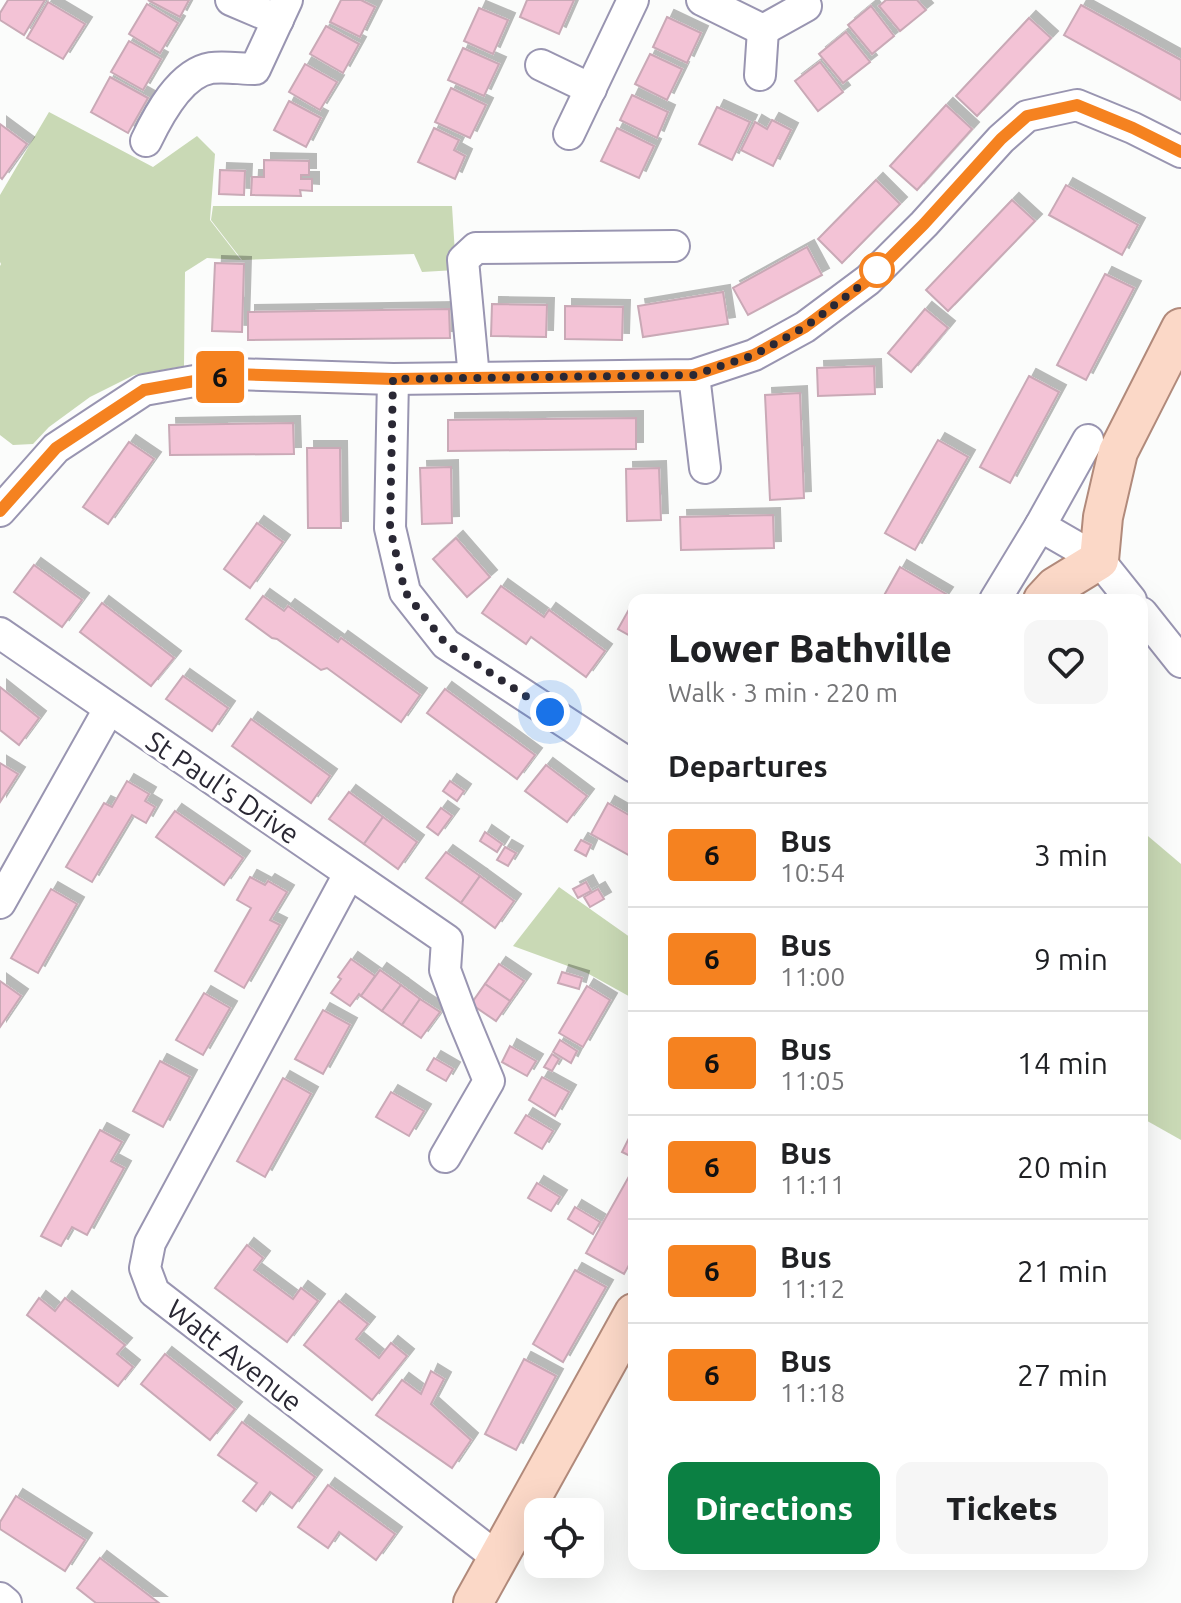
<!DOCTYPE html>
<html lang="en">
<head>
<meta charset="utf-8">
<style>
  :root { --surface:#fff; --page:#f6f6f6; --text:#202124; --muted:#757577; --line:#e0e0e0; --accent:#0b8043 }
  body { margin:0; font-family:Ubuntu,sans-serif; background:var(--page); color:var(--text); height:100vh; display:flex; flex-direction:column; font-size:30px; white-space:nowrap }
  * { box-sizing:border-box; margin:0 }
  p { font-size:26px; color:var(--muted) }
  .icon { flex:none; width:44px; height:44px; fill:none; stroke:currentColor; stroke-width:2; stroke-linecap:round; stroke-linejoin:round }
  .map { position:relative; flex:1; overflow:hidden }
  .side { position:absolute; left:628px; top:594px; width:520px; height:976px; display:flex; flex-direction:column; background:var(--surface); border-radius:16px; box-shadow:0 8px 32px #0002 }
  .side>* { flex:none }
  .badge { padding:0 16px; border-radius:6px; font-size:28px; line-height:52px }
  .buttons { position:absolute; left:524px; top:1498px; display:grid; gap:16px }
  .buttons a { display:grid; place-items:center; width:80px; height:80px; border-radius:16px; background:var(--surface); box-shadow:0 8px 32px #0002; font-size:40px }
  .you { position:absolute; width:40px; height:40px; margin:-20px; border:6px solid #fff; border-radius:50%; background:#1a73e8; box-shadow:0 0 0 12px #1a73e833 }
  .map>.badge { position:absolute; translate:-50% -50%; box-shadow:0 0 0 4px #fff }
  h2 { padding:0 40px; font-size:30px; line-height:72px }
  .round { display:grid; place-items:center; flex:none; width:84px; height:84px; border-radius:16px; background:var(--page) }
  .headline { display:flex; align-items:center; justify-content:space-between; height:136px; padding:0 40px }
  h1 { font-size:38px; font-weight:800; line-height:60px }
  .cta { display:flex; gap:16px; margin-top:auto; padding:16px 40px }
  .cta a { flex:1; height:92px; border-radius:16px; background:var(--accent); color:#fff; font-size:32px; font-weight:800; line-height:92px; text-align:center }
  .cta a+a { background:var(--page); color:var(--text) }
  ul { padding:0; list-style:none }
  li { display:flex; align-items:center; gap:24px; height:104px; padding:0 40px; border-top:2px solid var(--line) }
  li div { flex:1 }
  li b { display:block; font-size:30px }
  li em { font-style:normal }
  li .badge { min-width:88px; font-weight:700; text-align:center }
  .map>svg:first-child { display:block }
  .green { fill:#c9d9b5 }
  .building { fill:#f3c3d6; stroke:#c9a9b6; stroke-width:2; filter:url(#shadow) }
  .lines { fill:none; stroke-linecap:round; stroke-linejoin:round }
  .minor-casing { stroke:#9995b1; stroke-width:34 }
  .major-casing { stroke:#b18a7b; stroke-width:42 }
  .minor { stroke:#fff; stroke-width:30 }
  .major { stroke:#fbd8c7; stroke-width:38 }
  .line-casing { stroke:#fff; stroke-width:18 }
  .line { stroke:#f58220; stroke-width:12 }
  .walk { stroke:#2a2834; stroke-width:8; stroke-dasharray:0 14.4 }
  .stop-dot { fill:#fff; stroke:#f58220; stroke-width:4 }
  .labels { text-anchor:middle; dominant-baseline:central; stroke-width:8; stroke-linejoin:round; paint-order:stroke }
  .street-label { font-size:28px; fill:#2a2834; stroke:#fff }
</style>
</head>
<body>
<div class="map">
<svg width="1181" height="1603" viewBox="0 0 1181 1603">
  <defs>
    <filter id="shadow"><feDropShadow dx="7" dy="-7" stdDeviation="0" flood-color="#0004"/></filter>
  </defs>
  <rect width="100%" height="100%" fill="#fbfcfb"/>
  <!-- green -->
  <g class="green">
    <path d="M49 112 153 167 197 136 215 154 210 220 241 260 207 258 185 272 184 366 134 375 90 397 49 427 33 444 13 445 0 435V266L1 264 0 262V195Z"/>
    <path d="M213 206H452L456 270 422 272 414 254 242 260 211 220Z"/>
    <path d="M1142 831 1181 864V1140L1142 1118Z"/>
    <path d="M559 887 634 940V999L587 973 513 946Z"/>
  </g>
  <!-- building -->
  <g class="building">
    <path d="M8 0H45L24 35 0 20V13Z"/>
    <path d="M148 0H189L180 17Z"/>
    <path d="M341 0H361L375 7 360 37 330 22Z"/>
    <path d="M527 0H574L559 34 520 17Z"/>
    <path d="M886 0H917L926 10 900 31 879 6Z"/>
    <path d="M48 2 85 24 63 59 27 38Z"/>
    <path d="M147 4 178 23 160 53 129 34Z"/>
    <path d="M1081 5 1181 60V100L1064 35Z"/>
    <path d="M871 6 894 36 872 54 848 25Z"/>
    <path d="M479 8 508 20 493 54 464 41Z"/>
    <path d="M667 17 701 33 687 63 653 47Z"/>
    <path d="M1029 18 1051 38 977 116 956 96Z"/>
    <path d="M326 26 359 44 343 73 310 54Z"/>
    <path d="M846 32 870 62 843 83 819 54Z"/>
    <path d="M129 41 161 59 143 90 111 72Z"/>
    <path d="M463 48 499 64 484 96 448 80Z"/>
    <path d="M650 54 682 69 667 100 635 84Z"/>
    <path d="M820 62 843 92 818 111 795 81Z"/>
    <path d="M305 64 337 82 320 110 289 92Z"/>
    <path d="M110 77 148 98 128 133 91 112Z"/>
    <path d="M451 88 486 105 470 138 435 122Z"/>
    <path d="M632 95 668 112 657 138 620 120Z"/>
    <path d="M289 101 321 118 306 147 274 130Z"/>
    <path d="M946 105 972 129 917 190 890 166Z"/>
    <path d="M717 107 750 122 732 160 699 144Z"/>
    <path d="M772 120 791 130 773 166 741 150 755 122 767 129Z"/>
    <path d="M0 124 27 144 2 179 0 177Z"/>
    <path d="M434 128 459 140 454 150 465 156 455 179 418 162Z"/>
    <path d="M617 128 654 146 639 178 601 161Z"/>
    <path d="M264 160 309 161V175H301V179H312V191L300 190 301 196 251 195 252 177H264Z"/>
    <path d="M220 170 245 171 244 195 219 194Z"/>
    <path d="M876 180 900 204 842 263 818 239Z"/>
    <path d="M1066 185 1138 225 1122 255 1049 215Z"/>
    <path d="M1012 200 1035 221 948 311 926 290Z"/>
    <path d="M807 247 822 275 748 315 733 288Z"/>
    <path d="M215 263 244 264 242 332 212 331Z"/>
    <path d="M1105 274 1134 288 1086 380 1057 365Z"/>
    <path d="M723 292 728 324 643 337 638 306Z"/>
    <path d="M492 304 547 305 546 337 491 336Z"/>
    <path d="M565 306 623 307 622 340 565 339Z"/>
    <path d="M449 309 450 338 248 340V312Z"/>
    <path d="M925 309 948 328 911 372 888 353Z"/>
    <path d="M874 366 875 394 818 396 817 368Z"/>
    <path d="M1029 376 1059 392 1010 483 980 467Z"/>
    <path d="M800 393 804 498 770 500 765 395Z"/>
    <path d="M636 418V449L448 451V420Z"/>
    <path d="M293 423 294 454 170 455 169 425Z"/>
    <path d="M938 440 968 457 915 550 885 533Z"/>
    <path d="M129 442 154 459 108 524 83 507Z"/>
    <path d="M307 448H340L341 528H308Z"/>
    <path d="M451 467 452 523 422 524 420 468Z"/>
    <path d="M659 468 661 520 627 521 626 469Z"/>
    <path d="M773 515 774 548 681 550 680 517Z"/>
    <path d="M257 523 283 542 250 588 224 569Z"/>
    <path d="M456 538 490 577 467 597 433 559Z"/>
    <path d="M34 565 82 600 62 627 14 592Z"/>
    <path d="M900 567 946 594 942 600 882 599Z"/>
    <path d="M501 586 544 617 549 610 605 651 586 677 531 637 526 644 482 613Z"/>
    <path d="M263 596 284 611 288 606 338 642 341 638 420 695 401 722 327 668 321 670 277 639 272 638 246 619Z"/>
    <path d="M102 603 174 658 151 686 80 632Z"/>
    <path d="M632 604 634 605V638L618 629Z"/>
    <path d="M183 676 228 708 212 731 166 699Z"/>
    <path d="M0 687 39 718 19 745 0 730Z"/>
    <path d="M445 689 535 755 517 779 427 713Z"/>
    <path d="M251 719 330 776 311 803 232 746Z"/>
    <path d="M0 763 18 774 0 802Z"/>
    <path d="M546 765 587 796 567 822 525 791Z"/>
    <path d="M127 781 149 794 145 801 155 807 146 823 132 815 92 882 66 867 104 803 112 807Z"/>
    <path d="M450 781 464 791 457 801 443 791Z"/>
    <path d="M349 792 383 817 364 844 329 819Z"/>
    <path d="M608 803 634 818V858L591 834Z"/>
    <path d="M441 808 452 816 438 835 427 827Z"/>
    <path d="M175 811 243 858 224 885 156 837Z"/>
    <path d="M383 817 417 842 398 869 364 844Z"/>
    <path d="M485 832 502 844 497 852 480 841Z"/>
    <path d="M581 840 591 845 586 856 575 850Z"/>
    <path d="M505 847 516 853 508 866 497 860Z"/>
    <path d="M446 852 480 876 461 903 426 878Z"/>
    <path d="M480 876 514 901 495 928 461 903Z"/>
    <path d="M250 877 265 885 268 881 287 892 270 920 280 925 244 988 215 971 251 908 237 900Z"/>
    <path d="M586 882 591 891 578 898 573 889Z"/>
    <path d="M51 889 77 904 38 973 11 958Z"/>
    <path d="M598 889 604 899 590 907 584 897Z"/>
    <path d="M351 959 375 976 361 996 359 994 350 1006 331 993 341 979 338 977Z"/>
    <path d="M499 964 524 981 510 1001 485 984Z"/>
    <path d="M380 970 401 985 382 1011 361 996Z"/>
    <path d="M562 972 582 978 579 989 558 983Z"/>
    <path d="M0 981 21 996 0 1027Z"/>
    <path d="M485 984 510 1001 496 1021 471 1004Z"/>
    <path d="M401 985 420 999 402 1025 382 1011Z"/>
    <path d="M587 986 610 1000 583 1047 559 1033Z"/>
    <path d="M204 993 230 1008 203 1055 176 1040Z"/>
    <path d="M420 999 440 1012 421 1038 402 1025Z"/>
    <path d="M323 1010 350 1025 323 1074 295 1059Z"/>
    <path d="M560 1040 577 1051 571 1063 553 1052Z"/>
    <path d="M510 1046 536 1061 527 1076 502 1062Z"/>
    <path d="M552 1054 559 1059 552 1071 544 1067Z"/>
    <path d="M434 1058 453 1069 446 1081 427 1070Z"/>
    <path d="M160 1061 190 1077 163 1127 133 1111Z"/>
    <path d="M542 1077 569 1092 555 1116 529 1100Z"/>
    <path d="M283 1078 311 1094 265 1177 237 1161Z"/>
    <path d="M391 1092 424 1111 409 1136 376 1117Z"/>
    <path d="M526 1115 553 1131 542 1149 515 1133Z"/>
    <path d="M100 1130 122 1142 111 1161 124 1168 87 1235 72 1227 61 1246 41 1236Z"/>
    <path d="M630 1136 634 1138V1158L622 1152Z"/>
    <path d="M632 1171 634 1172V1256L624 1274 586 1253Z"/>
    <path d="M537 1183 560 1197 551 1211 528 1198Z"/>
    <path d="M575 1207 600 1222 593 1234 568 1219Z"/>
    <path d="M247 1245 263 1258 254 1270 293 1299 301 1288 318 1301 287 1342 215 1288Z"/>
    <path d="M575 1270 606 1287 563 1362 533 1344Z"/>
    <path d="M39 1298 55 1311 65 1298 125 1345 117 1354 133 1367 118 1386 27 1315Z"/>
    <path d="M339 1301 368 1324 356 1339 379 1358 391 1343 407 1356 372 1400 304 1345Z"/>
    <path d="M165 1354 235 1409 210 1440 141 1384Z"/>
    <path d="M524 1359 556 1376 516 1450 485 1434Z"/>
    <path d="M431 1371 444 1379 431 1404 471 1440 452 1468 376 1415 402 1380 421 1394Z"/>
    <path d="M242 1422 315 1477 292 1508 270 1492 256 1511 243 1501 257 1483 218 1455Z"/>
    <path d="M328 1485 395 1534 376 1560 339 1532 328 1548 298 1527Z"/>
    <path d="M16 1496 85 1540 65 1571 0 1529V1522Z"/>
    <path d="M100 1558 159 1603H96L77 1588Z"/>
  </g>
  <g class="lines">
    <defs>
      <g id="minor">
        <path d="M231 0 278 20"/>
        <path d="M702 0 763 30 806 6"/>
        <path d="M541 65 591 89"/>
        <path d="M760 75 763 30"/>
        <path d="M569 134 633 0"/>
        <path d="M146 141C158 116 180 73 211 68 225 66 241 69 255 69L287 0"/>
        <path d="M694 375 705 468"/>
        <path d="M474 378 463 260 476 248 674 246"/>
        <path d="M393 379 390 528 405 592 446 644 634 767"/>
        <path d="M0 511 56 448 144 390 234 374 393 379 694 375 754 355 805 327 868 280 924 224 1001 139 1027 116 1077 105 1133 128 1181 152"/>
        <path d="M1040 526 1099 560 1131 600"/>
        <path d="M995 600 1040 526 1088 440"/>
        <path d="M1142 613 1181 662"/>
        <path d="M0 633 447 940 445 970 462 1016 489 1081 445 1157"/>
        <path d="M349 874 150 1243 145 1268 154 1292 498 1558"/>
        <path d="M0 903 109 709"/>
        <path d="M0 1598 6 1603"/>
      </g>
      <g id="major">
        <path d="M1043 600 1055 587 1099 560 1103 517 1118 452 1181 328"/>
        <path d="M473 1603 634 1313"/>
      </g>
    </defs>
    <!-- minor casing -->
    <use href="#minor" class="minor-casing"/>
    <!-- major casing -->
    <use href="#major" class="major-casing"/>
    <!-- minor -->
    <use href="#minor" class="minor"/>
    <!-- major -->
    <use href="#major" class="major"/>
  </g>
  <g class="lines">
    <defs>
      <path id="line" d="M0 511 56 448 144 390 234 374 393 379 694 375 754 355 805 327 868 280 924 224 1001 139 1027 116 1077 105 1133 128 1181 152"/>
    </defs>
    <!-- line casing -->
    <use href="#line" class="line-casing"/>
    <!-- line -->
    <use href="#line" class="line"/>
    <!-- walk -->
    <path class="walk" d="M550 712 446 644 405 592 390 528 393 379 694 375 754 355 805 327 868 280 877 270"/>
  </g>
  <!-- markers -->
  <circle class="stop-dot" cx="877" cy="270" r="16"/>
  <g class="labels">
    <!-- street labels -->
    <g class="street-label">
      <text transform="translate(223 787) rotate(34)">St Paul's Drive</text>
      <text transform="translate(235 1355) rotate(38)">Watt Avenue</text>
    </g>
  </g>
</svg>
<div class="buttons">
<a><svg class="icon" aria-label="locate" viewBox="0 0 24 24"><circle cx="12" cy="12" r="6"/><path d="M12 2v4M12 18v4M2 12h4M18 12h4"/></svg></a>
</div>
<div class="you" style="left:550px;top:712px"></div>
<b class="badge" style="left:220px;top:377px;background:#f58220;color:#111">6</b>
<section class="side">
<div class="headline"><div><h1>Lower Bathville</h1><p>Walk · 3 min · 220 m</p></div><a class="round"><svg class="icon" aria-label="heart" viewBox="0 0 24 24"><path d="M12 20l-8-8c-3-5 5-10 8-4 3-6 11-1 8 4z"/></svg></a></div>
<h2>Departures</h2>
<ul>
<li><span class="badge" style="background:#f58220;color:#111">6</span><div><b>Bus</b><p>10:54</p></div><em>3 min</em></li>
<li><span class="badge" style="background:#f58220;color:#111">6</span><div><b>Bus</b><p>11:00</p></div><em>9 min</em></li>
<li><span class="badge" style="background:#f58220;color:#111">6</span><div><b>Bus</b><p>11:05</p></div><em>14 min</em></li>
<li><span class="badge" style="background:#f58220;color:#111">6</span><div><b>Bus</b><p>11:11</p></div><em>20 min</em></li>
<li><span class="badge" style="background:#f58220;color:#111">6</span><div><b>Bus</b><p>11:12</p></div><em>21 min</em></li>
<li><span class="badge" style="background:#f58220;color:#111">6</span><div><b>Bus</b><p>11:18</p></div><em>27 min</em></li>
</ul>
<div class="cta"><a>Directions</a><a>Tickets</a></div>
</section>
</div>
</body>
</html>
